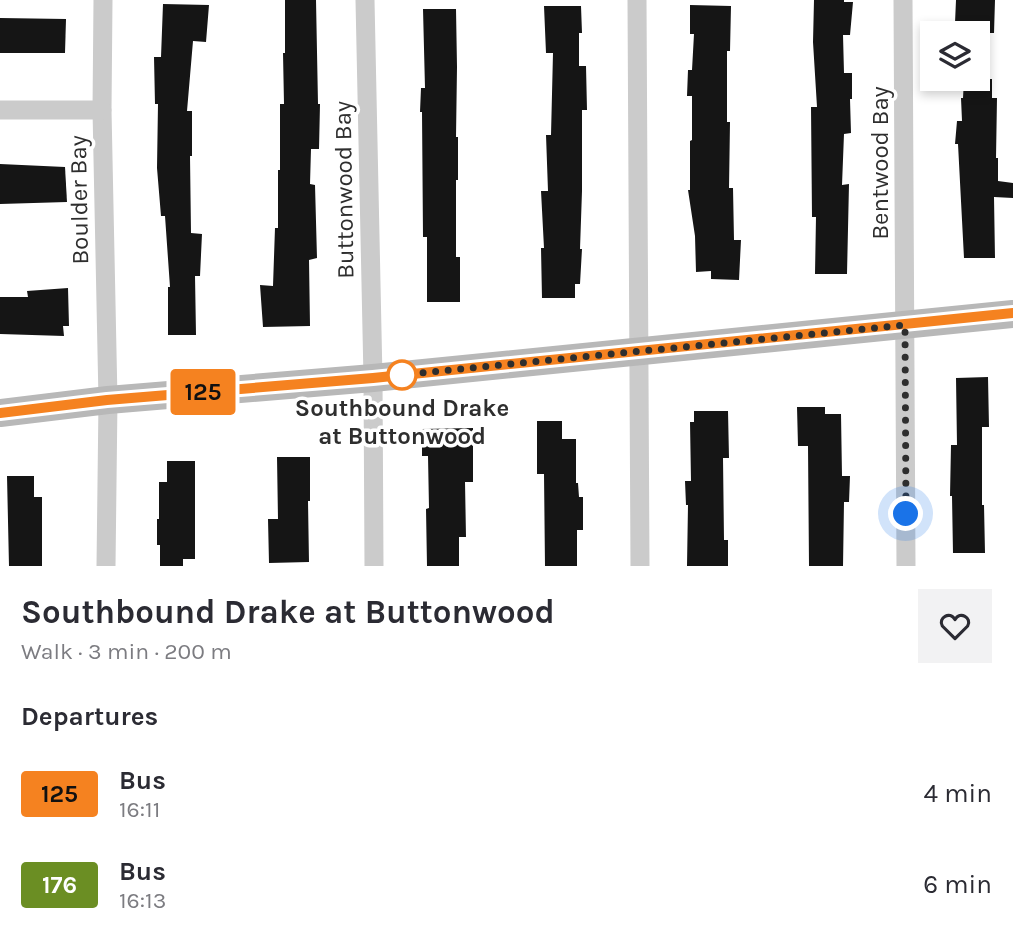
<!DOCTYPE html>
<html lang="en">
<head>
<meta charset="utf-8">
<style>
  :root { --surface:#fff; --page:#f2f2f3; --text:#2b2b33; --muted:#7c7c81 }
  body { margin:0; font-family:Karla,sans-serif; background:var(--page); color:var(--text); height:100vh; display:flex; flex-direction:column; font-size:26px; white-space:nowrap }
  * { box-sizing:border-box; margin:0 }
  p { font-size:23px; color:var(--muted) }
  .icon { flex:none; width:38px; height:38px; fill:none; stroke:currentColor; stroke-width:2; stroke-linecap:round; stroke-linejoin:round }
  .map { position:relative; height:566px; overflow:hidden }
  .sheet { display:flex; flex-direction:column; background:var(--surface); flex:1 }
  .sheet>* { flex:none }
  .badge { padding:0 14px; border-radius:5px; font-size:24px; line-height:46px }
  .fabs { position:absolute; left:920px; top:21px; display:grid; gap:14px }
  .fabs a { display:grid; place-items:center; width:70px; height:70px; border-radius:0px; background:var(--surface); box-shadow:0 4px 10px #0003; font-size:35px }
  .you { position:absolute; width:35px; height:35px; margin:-18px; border:5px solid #fff; border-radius:50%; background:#1a73e8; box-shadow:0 0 0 10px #1a73e833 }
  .map>.badge { position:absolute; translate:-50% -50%; box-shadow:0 0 0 4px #fff }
  h2 { padding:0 21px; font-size:26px; line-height:63px }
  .round { display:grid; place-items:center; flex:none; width:74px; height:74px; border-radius:0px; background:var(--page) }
  .summary { display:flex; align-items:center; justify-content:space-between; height:119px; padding:0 21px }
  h1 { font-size:33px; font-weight:700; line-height:52px }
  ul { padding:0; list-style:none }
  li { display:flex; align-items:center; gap:21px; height:91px; padding:0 21px }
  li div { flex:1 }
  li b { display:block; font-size:26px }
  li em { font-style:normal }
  li .badge { min-width:77px; font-weight:700; text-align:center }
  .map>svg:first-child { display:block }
  .building { fill:#151515 }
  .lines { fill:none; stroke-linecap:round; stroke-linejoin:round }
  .street { stroke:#cbcbcb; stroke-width:19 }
  .secondary { stroke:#b8b8b8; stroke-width:28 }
  .line-casing { stroke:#fff; stroke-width:16 }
  .line { stroke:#f58220; stroke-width:10 }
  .walk { stroke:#2e2e2e; stroke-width:7; stroke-dasharray:0 12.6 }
  .stop-dot { fill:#fff; stroke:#f58220; stroke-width:3.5 }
  .labels { text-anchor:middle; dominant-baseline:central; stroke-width:7; stroke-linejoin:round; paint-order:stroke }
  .street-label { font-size:24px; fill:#2e2e2e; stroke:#fff }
  .stop-label { font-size:24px; font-weight:bold; fill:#2e2e2e; stroke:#fff }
</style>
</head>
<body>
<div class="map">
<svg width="1013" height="566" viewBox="0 0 1013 566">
  <rect width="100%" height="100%" fill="#fff"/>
  <!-- building -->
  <g class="building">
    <path d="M285 0H316L318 104H320L319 149H311L310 184 315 185 317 258 309 260 310 326 263 327 260 285 273 286 275 228H278V170H280V104H284L283 53H285Z"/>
    <path d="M814 0H844V2H853L850 35H843L844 73H852V99H850L851 133 844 134 842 185 849 184 847 274H815L816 217H812L811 107H817L813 42Z"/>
    <path d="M956 0H995L994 33H962L963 24 955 23Z"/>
    <path d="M163 4 209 5 206 42 193 41 187 111H192V156H190L191 233 202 234 200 276H195L196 335H168V287H170L165 216H161L157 168 158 104H155L154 57H161Z"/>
    <path d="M690 5 731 6 730 51H727V122H730L729 188H733L734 240H741L739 280 711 279V271L696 272 695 236 688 190H690V141L692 140V96H687L688 70H692L694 34H690Z"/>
    <path d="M544 6H581L582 33H579V66H586L587 110H582V191L580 249H582L580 284H575V298H542L541 248H544L541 191H548L546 135H551L553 53H546Z"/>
    <path d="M423 9H456L457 67 456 137H458V180H456V257H460V302H427V237H423L422 112H420L421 88H425Z"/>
    <path d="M0 18 66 19 65 53H0Z"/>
    <path d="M964 79H992V98H997L996 158H998V181L1013 183V198L994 197 995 258H964L958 144H955L957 121H962L961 98H963Z"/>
    <path d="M0 164 65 167 67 202 0 204Z"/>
    <path d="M68 288 69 326H63L64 336 0 334V297H28L27 291Z"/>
    <path d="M988 377 989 427H982V505H984L985 553H953L952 496H950L951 445H957L956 378Z"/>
    <path d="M797 407H825V414H841L842 476H850L849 502H844L843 566H809L808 446H798Z"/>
    <path d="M694 411H728L729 458H723L724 540H728V566H687L688 505H686L685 481H691L690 422H694Z"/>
    <path d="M537 421H562V439H576V483H578L579 497H583V530H577V566H545L544 474H537Z"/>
    <path d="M473 428V482H465L466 537H459V566H427L426 509 429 508 428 456H422V429Z"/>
    <path d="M277 457H310V501H308L309 562 269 563 268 519H278Z"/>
    <path d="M167 461H195V559H183V566H160V545H157V519H159V482H167Z"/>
    <path d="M7 476H34V497H42V566H9Z"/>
  </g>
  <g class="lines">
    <!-- street -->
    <g class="street">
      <path d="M103 0 102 110 108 400 106 566"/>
      <path d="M365 0 373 378 374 566"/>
      <path d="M637 0 640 566"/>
      <path d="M903 0 906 566"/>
      <path d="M0 110H102"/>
    </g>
    <!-- secondary -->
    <path class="secondary" d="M0 413 108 400 373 378 1013 314"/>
  </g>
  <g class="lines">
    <defs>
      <path id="line" d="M0 413 107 400 373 378 1013 313"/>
    </defs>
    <!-- line casing -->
    <use href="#line" class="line-casing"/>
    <!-- line -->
    <use href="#line" class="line"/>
    <!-- walk -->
    <path class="walk" d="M402 375H400L905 325 906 514"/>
  </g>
  <!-- markers -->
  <circle class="stop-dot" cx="402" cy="375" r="14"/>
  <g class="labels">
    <!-- street labels -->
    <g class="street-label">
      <text transform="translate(880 163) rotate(-90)">Bentwood Bay</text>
      <text transform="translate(344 190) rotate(-91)">Buttonwood Bay</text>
      <text transform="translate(79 200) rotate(-91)">Boulder Bay</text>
    </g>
    <!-- stop labels -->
    <g class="stop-label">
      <text x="402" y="408">Southbound Drake<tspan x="402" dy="28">at Buttonwood</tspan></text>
    </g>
  </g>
</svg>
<div class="fabs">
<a><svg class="icon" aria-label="layers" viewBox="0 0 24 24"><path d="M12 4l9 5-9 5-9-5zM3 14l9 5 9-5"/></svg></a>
</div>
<div class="you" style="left:906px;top:514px"></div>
<b class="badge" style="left:203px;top:392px;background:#f58220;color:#111">125</b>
</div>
<section class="sheet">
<div class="summary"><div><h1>Southbound Drake at Buttonwood</h1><p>Walk · 3 min · 200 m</p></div><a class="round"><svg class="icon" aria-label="heart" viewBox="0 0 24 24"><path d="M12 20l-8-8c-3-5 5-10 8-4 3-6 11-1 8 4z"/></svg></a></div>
<h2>Departures</h2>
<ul>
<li><span class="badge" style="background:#f58220;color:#111">125</span><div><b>Bus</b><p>16:11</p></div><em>4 min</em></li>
<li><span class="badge" style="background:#6b8e23;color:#fff">176</span><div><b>Bus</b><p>16:13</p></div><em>6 min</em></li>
</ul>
</section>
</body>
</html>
